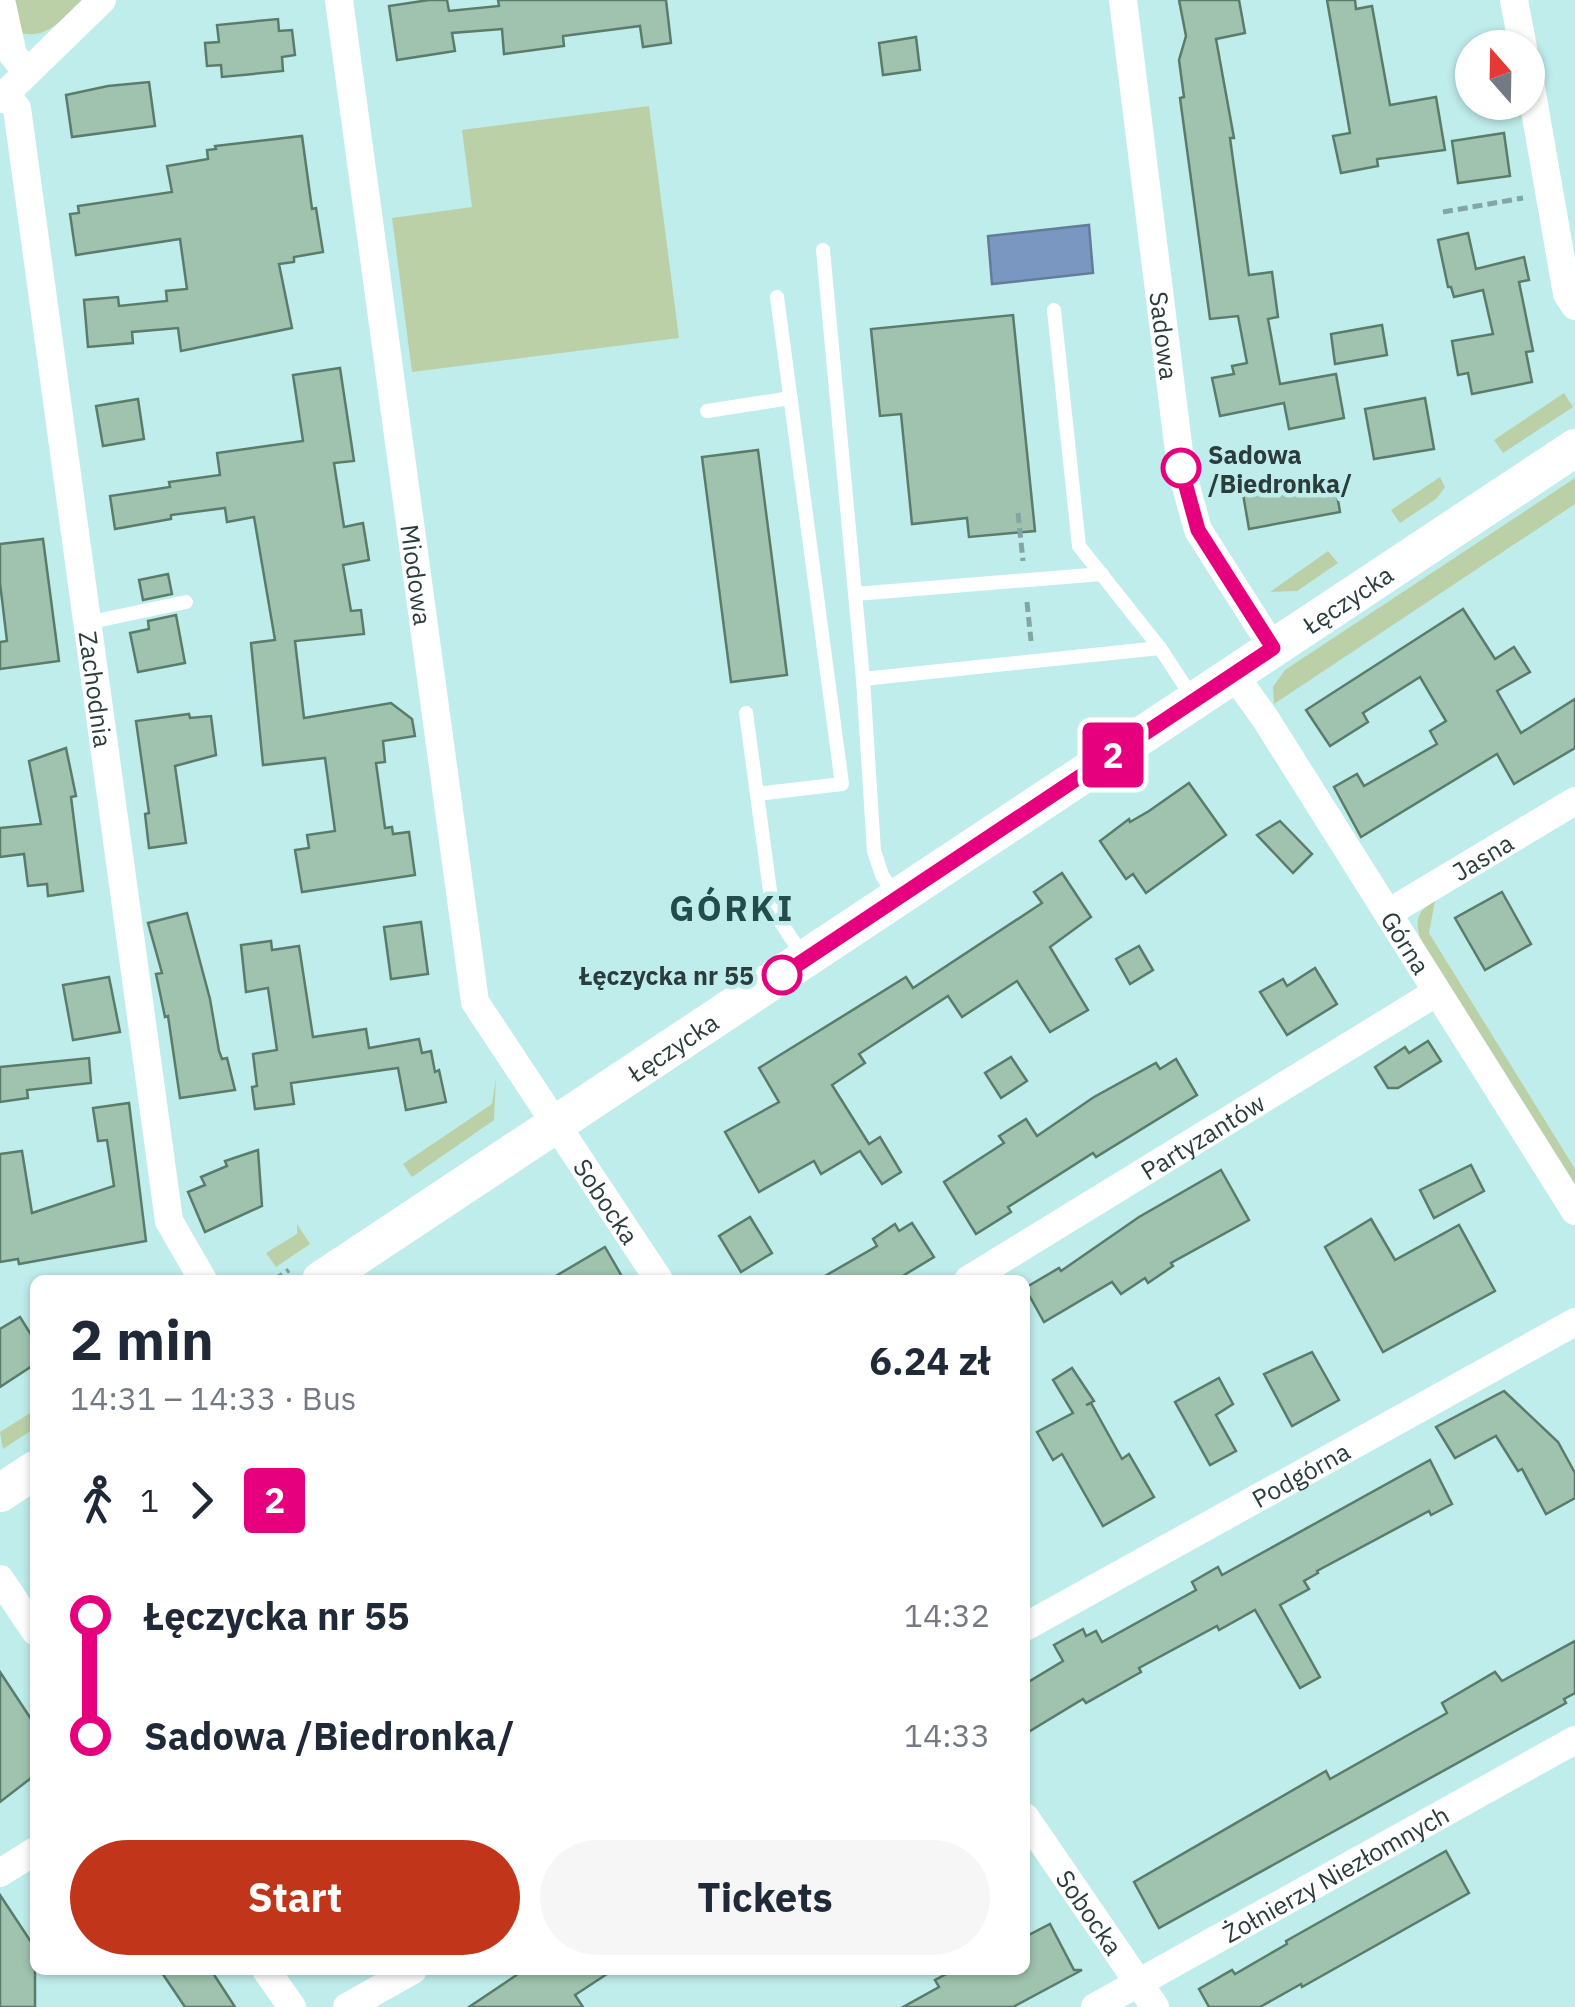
<!DOCTYPE html>
<html lang="en">
<head>
<meta charset="utf-8">
<style>
  :root { --surface:#fff; --page:#f6f6f7; --text:#1f2937; --muted:#747a83; --accent:#c1361b }
  body { margin:0; font-family:"IBM Plex Sans",sans-serif; background:var(--page); color:var(--text); height:100vh; display:flex; flex-direction:column; font-size:38px; white-space:nowrap }
  * { box-sizing:border-box; margin:0 }
  p { font-size:32px; color:var(--muted) }
  .icon { flex:none; width:55px; height:55px; fill:none; stroke:currentColor; stroke-width:2; stroke-linecap:round; stroke-linejoin:round }
  .map { position:relative; flex:1; overflow:hidden }
  .panel { position:absolute; left:30px; top:1275px; width:1000px; height:700px; display:flex; flex-direction:column; background:var(--surface); border-radius:15px; box-shadow:0 2px 8px #0004 }
  .panel>* { flex:none }
  .badge { padding:0 20px; border-radius:8px; font-size:35px; line-height:65px }
  .needle { width:65px; rotate:340deg }
  .tools { position:absolute; left:1455px; top:30px; display:grid; gap:20px }
  .tools a { display:grid; place-items:center; width:90px; height:90px; border-radius:50%; background:var(--surface); box-shadow:0 2px 8px #0004; font-size:50px }
  .map>.badge { position:absolute; translate:-50% -50%; box-shadow:0 0 0 5px #fff }
  .legs { display:flex; align-items:center; gap:15px; height:110px; padding:0 40px; font-size:32px }
  .legs p { margin-inline-start:auto }
  .summary { display:flex; align-items:center; justify-content:space-between; height:170px; padding:0 40px }
  h1 { font-size:55px; font-weight:700; line-height:75px }
  .button { display:flex; gap:20px; margin-top:auto; padding:20px 40px }
  .button a { flex:1; height:115px; border-radius:60px; background:var(--accent); color:#fff; font-size:40px; font-weight:700; line-height:115px; text-align:center }
  .button a+a { background:var(--page); color:var(--text) }
  ul { padding:0 40px; list-style:none }
  li { display:flex; align-items:center; gap:35px; height:120px; font-size:38px }
  li i { display:grid; place-items:center; width:15px; height:100%; margin:0 12px; background:currentColor }
  li i::after { content:''; width:25px; height:25px; margin:-12px; border:8px solid; border-radius:50%; background:var(--surface) }
  li p { margin-inline-start:auto }
  li:first-child i { background:linear-gradient(#0000 50%,currentColor 0) }
  li:last-child i { background:linear-gradient(currentColor 50%,#0000 0) }
  .map>svg:first-child { display:block }
  .green { fill:#bcd0a7 }
  .water { fill:#7a97c1; stroke:#627c99; stroke-width:2.5 }
  .building { fill:#9fc3af; stroke:#5a7c6a; stroke-width:2.5 }
  .lines { fill:none; stroke-linecap:round; stroke-linejoin:round }
  .path { stroke:#83a6a4; stroke-width:5; stroke-dasharray:10 5; stroke-linecap:butt }
  .service { stroke:#fff; stroke-width:14 }
  .minor { stroke:#fff; stroke-width:28 }
  .secondary { stroke:#fff; stroke-width:38 }
  .line-1-casing { stroke:#fff; stroke-width:22 }
  .line-1 { stroke:#e6007e; stroke-width:15 }
  .stop-1-dot { fill:#fff; stroke:#e6007e; stroke-width:5 }
  .labels { text-anchor:middle; dominant-baseline:central; stroke-width:9; stroke-linejoin:round; paint-order:stroke }
  .street-label { font-size:25px; fill:#2a3d3c; stroke:#bfedeb }
  .stop-label { font-size:25px; font-weight:bold; fill:#2a3d3c; stroke:#bfedeb; text-anchor:start }
  .district-label { font-size:35px; font-weight:bold; letter-spacing:2.5px; fill:#224d4c; stroke:#bfedeb }
</style>
</head>
<body>
<div class="map">
<svg width="1575" height="2007" viewBox="0 0 1575 2007">
  <rect width="100%" height="100%" fill="#bfedeb"/>
  <!-- green -->
  <g class="green">
    <path d="M13 0H82C64 17 48 40 21 33Z"/>
    <path d="M649 106 679 338 412 372 392 218 472 207 462 130Z"/>
    <path d="M1564 393 1573 407 1503 453 1494 440Z"/>
    <path d="M1440 477 1445 487 1436 499 1400 523 1391 510Z"/>
    <path d="M1575 478V504L1274 704 1273 687 1285 670Z"/>
    <path d="M1328 551 1338 563 1297 591 1270 592Z"/>
    <path d="M1435 901 1429 933 1575 1169V1184L1420 938C1415 920 1417 911 1435 901Z"/>
    <path d="M496 1078 494 1120 412 1177 403 1164 492 1104Z"/>
    <path d="M297 1224 310 1244 276 1267 266 1253 297 1234Z"/>
    <path d="M35 1410V1428L3 1449 0 1432Z"/>
  </g>
  <!-- water -->
  <path class="water" d="M1089 225 1093 273 992 284 988 236Z"/>
  <!-- building -->
  <g class="building">
    <path d="M429 0H447L449 11 499 6 498 0H666L671 43 643 47 640 26 563 36 564 46 504 54 502 29 452 33 455 51 397 60 389 6Z"/>
    <path d="M1179 0H1239L1245 33 1216 39 1234 138H1230L1249 275 1272 272 1278 317 1268 319 1280 384 1336 374 1344 418 1289 429 1284 403 1220 416 1212 378 1234 374 1232 366 1247 363 1238 316 1210 319 1180 98 1184 97 1179 60 1186 36Z"/>
    <path d="M1327 0H1355L1356 9 1372 6 1390 105 1436 97 1445 150 1377 159 1378 166 1341 173 1333 136 1350 133Z"/>
    <path d="M278 19 279 31 292 30 295 55 282 57 283 71 222 77 221 65 207 66 205 43 219 42 217 25Z"/>
    <path d="M916 37 920 70 883 75 879 43Z"/>
    <path d="M149 82 155 126 72 137 66 95 108 86Z"/>
    <path d="M1504 133 1510 176 1458 183 1452 141Z"/>
    <path d="M302 136 312 209 316 208 323 252 294 257V262L279 264 292 328 181 351 178 328 132 332 133 343 88 347 84 300 118 297 119 306 167 301 166 291 187 289 180 239 76 255 70 214 79 213 78 206 172 192 167 166 208 159 207 150 216 149 215 146Z"/>
    <path d="M1468 233 1476 269 1524 257 1529 280 1519 282 1533 351 1526 352 1532 382 1472 394 1468 373 1458 375 1452 341 1493 334 1483 290 1454 297 1451 287H1448L1438 240Z"/>
    <path d="M1013 315 1035 531 969 537 967 518 912 524 901 414 880 416 871 329Z"/>
    <path d="M1382 325 1387 355 1335 364 1331 334Z"/>
    <path d="M340 368 354 461 334 463 344 527 363 523 369 560 343 565 351 611 361 610 364 634 295 641 304 718 391 703 412 719 415 736 383 741 385 762 376 763 385 828 392 827 393 834 409 832 415 875 302 892 295 850 309 848 307 835 335 831 325 758 263 765 251 643 275 640 254 517 227 522 225 508 171 515V519L115 529 110 496 170 487 169 482 220 475 217 453 303 441 293 375Z"/>
    <path d="M1425 398 1434 449 1374 459 1365 409Z"/>
    <path d="M138 399 144 439 103 446 96 406Z"/>
    <path d="M758 450 787 675 731 682 702 457Z"/>
    <path d="M1334 477 1340 512 1249 529 1243 494Z"/>
    <path d="M43 539 59 661 0 669V642L7 641 0 583V544Z"/>
    <path d="M168 574 172 594 143 600 139 580Z"/>
    <path d="M1463 609 1495 659 1514 647 1530 672 1497 691 1521 733 1575 699V748L1514 784 1497 754 1361 837 1334 787 1357 774 1364 786 1437 744 1430 731 1446 721 1420 677 1363 713 1368 722 1330 746 1306 710Z"/>
    <path d="M176 615 185 663 138 672 130 633 149 629 148 621Z"/>
    <path d="M189 714 190 718 211 716 216 755 175 766 186 843 149 848 145 814 149 813 136 721Z"/>
    <path d="M66 748 76 796 71 797 83 891 48 896 47 884 28 886 24 854 0 857V828L41 824 29 761Z"/>
    <path d="M1189 783 1226 835 1146 893 1133 874 1126 879 1100 841 1129 819 1130 822 1149 811Z"/>
    <path d="M1280 821 1312 854 1293 873 1257 835Z"/>
    <path d="M1062 873 1091 917 1050 947 1088 1010 1050 1032 1017 981 962 1017 948 996 859 1054 865 1063 832 1085 869 1144 880 1137 901 1172 882 1184 860 1151 821 1174 814 1161 759 1192 725 1132 779 1102 759 1068 906 977 913 988 1042 903 1034 892Z"/>
    <path d="M1502 892 1531 944 1485 970 1455 918Z"/>
    <path d="M187 913 210 999 219 1051 222 1059 227 1058 235 1090 180 1098 168 1016 165 1017 156 974 162 973 148 923Z"/>
    <path d="M421 922 428 974 391 979 384 927Z"/>
    <path d="M271 941 272 950 299 946 313 1037 366 1029 369 1048 419 1039 422 1053 431 1051 435 1072 439 1070 446 1102 406 1110 398 1068 291 1083 294 1104 255 1109 252 1087 257 1086 253 1054 277 1050 268 988 246 992 241 945Z"/>
    <path d="M1139 946 1153 970 1130 984 1116 959Z"/>
    <path d="M1315 968 1337 1004 1287 1035 1260 992 1283 979 1287 986Z"/>
    <path d="M109 977 120 1032 73 1040 63 985Z"/>
    <path d="M1428 1041 1441 1061 1398 1088H1388L1375 1067 1405 1047 1409 1053Z"/>
    <path d="M1011 1057 1027 1081 1001 1098 985 1073Z"/>
    <path d="M89 1058 91 1083 27 1090 28 1098 0 1102V1067Z"/>
    <path d="M1176 1059 1197 1095 1096 1157 1093 1153 1008 1207 1011 1212 976 1234 944 1182 1004 1143 999 1136 1026 1119 1037 1136 1094 1097 1156 1063 1160 1069Z"/>
    <path d="M129 1103 146 1241 19 1264 18 1259 0 1262V1154L22 1151 32 1213 114 1186 107 1140 98 1141 93 1108Z"/>
    <path d="M258 1150 262 1206 205 1232 188 1192 205 1185 201 1177 227 1166 225 1161Z"/>
    <path d="M1471 1165 1484 1191 1434 1218 1420 1190Z"/>
    <path d="M1221 1170 1249 1220 1171 1263 1173 1266 1148 1283 1145 1278 1121 1294 1112 1282 1044 1322 1025 1288 1059 1268 1061 1271 1139 1217Z"/>
    <path d="M750 1217 772 1253 741 1272 719 1236Z"/>
    <path d="M1371 1219 1395 1260 1459 1225 1495 1291 1383 1352 1325 1247Z"/>
    <path d="M912 1223 934 1257 896 1280H818L877 1246 873 1239 895 1224 899 1231Z"/>
    <path d="M605 1247 624 1280H549Z"/>
    <path d="M20 1317 35 1341V1364L0 1387V1329Z"/>
    <path d="M1312 1352 1339 1400 1292 1426 1264 1374Z"/>
    <path d="M1072 1368 1094 1401 1086 1405 1091 1403 1122 1459 1129 1454 1154 1497 1103 1526 1062 1454 1053 1460 1037 1432 1073 1413 1053 1380Z"/>
    <path d="M1219 1378 1233 1404 1216 1415 1236 1451 1210 1465 1175 1402Z"/>
    <path d="M1504 1391 1558 1442 1575 1473V1498L1546 1514 1522 1469 1518 1471 1496 1436 1455 1458 1436 1427Z"/>
    <path d="M1430 1460 1452 1504 1431 1515 1429 1511 1317 1571 1318 1573 1304 1581 1309 1589 1280 1605 1320 1677 1300 1688 1255 1610 1219 1630 1217 1626 1139 1668 1141 1672 1086 1703 1083 1699 1025 1734V1684L1063 1661 1054 1645 1083 1629 1086 1636 1096 1631 1102 1642 1196 1590 1192 1582 1218 1567 1222 1575Z"/>
    <path d="M1575 1641V1693L1564 1699 1566 1703 1159 1928 1134 1882 1326 1771 1330 1779 1447 1713 1442 1703 1495 1672 1502 1681Z"/>
    <path d="M0 1672 35 1725V1775L0 1802Z"/>
    <path d="M1446 1851 1469 1893 1302 1987 1301 1984 1260 2007H1209L1199 1989 1232 1970 1235 1974 1287 1944 1286 1941Z"/>
    <path d="M0 1895 35 1948V2007H0Z"/>
    <path d="M1050 1924 1074 1970H1082L1013 2007H903L939 1987 935 1980 954 1970H1025V1937Z"/>
    <path d="M160 1970H211L235 2007H185Z"/>
    <path d="M524 1970H613L575 1995 583 2007H469Z"/>
  </g>
  <g class="lines">
    <!-- path -->
    <g class="path">
      <path d="M1443 212 1523 198"/>
      <path d="M1018 513 1023 561"/>
      <path d="M1027 602 1031 641"/>
      <path d="M274 1280 289 1270"/>
    </g>
    <!-- service -->
    <g class="service">
      <path d="M823 250 863 679"/>
      <path d="M1054 310 1079 546 1160 648"/>
      <path d="M707 411 791 398"/>
      <path d="M855 594 1102 574"/>
      <path d="M86 623 186 602"/>
      <path d="M746 713 771 898 776 915 805 959"/>
      <path d="M757 794 842 784 777 297"/>
      <path d="M895 895 882 875 874 851 863 679 1160 648 1194 700"/>
    </g>
    <!-- minor -->
    <g class="minor">
      <path d="M1 0 13 55 27 72"/>
      <path id="s1" d="M339 0 475 1002 659 1280"/>
      <path id="s2" d="M1123 0 1181 468 1198 530 1273 648"/>
      <path d="M1514 0 1523 48"/>
      <path d="M1528 70 1567 294 1575 306"/>
      <path id="s3" d="M5 94 17 108 169 1221 203 1280"/>
      <path d="M0 99 102 0"/>
      <path id="s4" d="M1234 675 1265 718 1575 1211"/>
      <path id="s5" d="M1388 913 1575 801"/>
      <path id="s6" d="M968 1280 1437 992"/>
      <path d="M0 1579 35 1631"/>
      <path id="s7" d="M1025 1627 1575 1322"/>
      <path id="s8" d="M1025 1817 1155 2007"/>
      <path d="M0 1873 35 1851"/>
      <path d="M266 1970 292 2007"/>
      <path d="M347 2007 413 1970"/>
      <path id="s9" d="M1095 2007 1575 1740"/>
    </g>
    <!-- secondary -->
    <g class="secondary">
      <path id="s10" d="M321 1280 1575 448"/>
      <path d="M0 1493 35 1470"/>
    </g>
  </g>
  <g class="lines">
    <defs>
      <path id="line-1" d="M782 975 1273 648 1198 530 1181 468"/>
    </defs>
    <!-- line-1 casing -->
    <use href="#line-1" class="line-1-casing"/>
    <!-- line-1 -->
    <use href="#line-1" class="line-1"/>
  </g>
  <!-- markers -->
  <g class="stop-1-dot">
    <circle cx="1181" cy="468" r="18"/>
    <circle cx="782" cy="975" r="18"/>
  </g>
  <g class="labels">
    <!-- street labels -->
    <g class="street-label">
      <text stroke="none"><textPath href="#s2" startOffset="338">Sadowa</textPath></text>
      <text stroke="none"><textPath href="#s1" startOffset="580">Miodowa</textPath></text>
      <text stroke="none"><textPath href="#s10" startOffset="1232">Łęczycka</textPath></text>
      <text stroke="none"><textPath href="#s3" startOffset="605">Zachodnia</textPath></text>
      <text stroke="none"><textPath href="#s5" startOffset="110">Jasna</textPath></text>
      <text stroke="none"><textPath href="#s4" startOffset="318">Górna</textPath></text>
      <text stroke="none"><textPath href="#s10" startOffset="422">Łęczycka</textPath></text>
      <text stroke="none"><textPath href="#s6" startOffset="275">Partyzantów</textPath></text>
      <text stroke="none"><textPath href="#s1" startOffset="1250">Sobocka</textPath></text>
      <text stroke="none"><textPath href="#s7" startOffset="315">Podgórna</textPath></text>
      <text stroke="none"><textPath href="#s9" startOffset="275">Żołnierzy Niezłomnych</textPath></text>
      <text stroke="none"><textPath href="#s8" startOffset="115">Sobocka</textPath></text>
    </g>
    <!-- stop labels -->
    <g class="stop-label">
      <text x="1208" y="454">Sadowa<tspan x="1208" dy="29">/Biedronka/</tspan></text>
      <text x="754" y="975" text-anchor="end">Łęczycka nr 55</text>
    </g>
    <!-- district labels -->
    <g class="district-label">
      <text x="732" y="908">GÓRKI</text>
    </g>
  </g>
</svg>
<div class="tools">
<a><svg class="needle" viewBox="-14 -14 28 28"><path d="M0-13l5 13h-10z" fill="#e53935"/><path d="M0 13l5-13h-10z" fill="#747a83"/></svg></a>
</div>
<b class="badge" style="left:1113px;top:755px;background:#e6007e;color:#fff">2</b>
<section class="panel">
<div class="summary"><div><h1>2 min</h1><p>14:31 – 14:33 · Bus</p></div><b>6.24 zł</b></div>
<div class="legs"><svg class="icon" aria-label="walk" viewBox="0 0 24 24"><circle cx="13" cy="4" r="2"/><path d="M13 8l-2 6 4 7M11 14l-3 7M7 12l3-4h3l4 4"/></svg>1<svg class="icon" aria-label="forward" viewBox="0 0 24 24"><path d="M9 5l7 7-7 7"/></svg><b class="badge" style="background:#e6007e;color:#fff">2</b></div>
<ul>
<li><i style="color:#e6007e"></i><b>Łęczycka nr 55</b><p>14:32</p></li>
<li><i style="color:#e6007e"></i><b>Sadowa /Biedronka/</b><p>14:33</p></li>
</ul>
<div class="button"><a>Start</a><a>Tickets</a></div>
</section>
</div>
</body>
</html>
